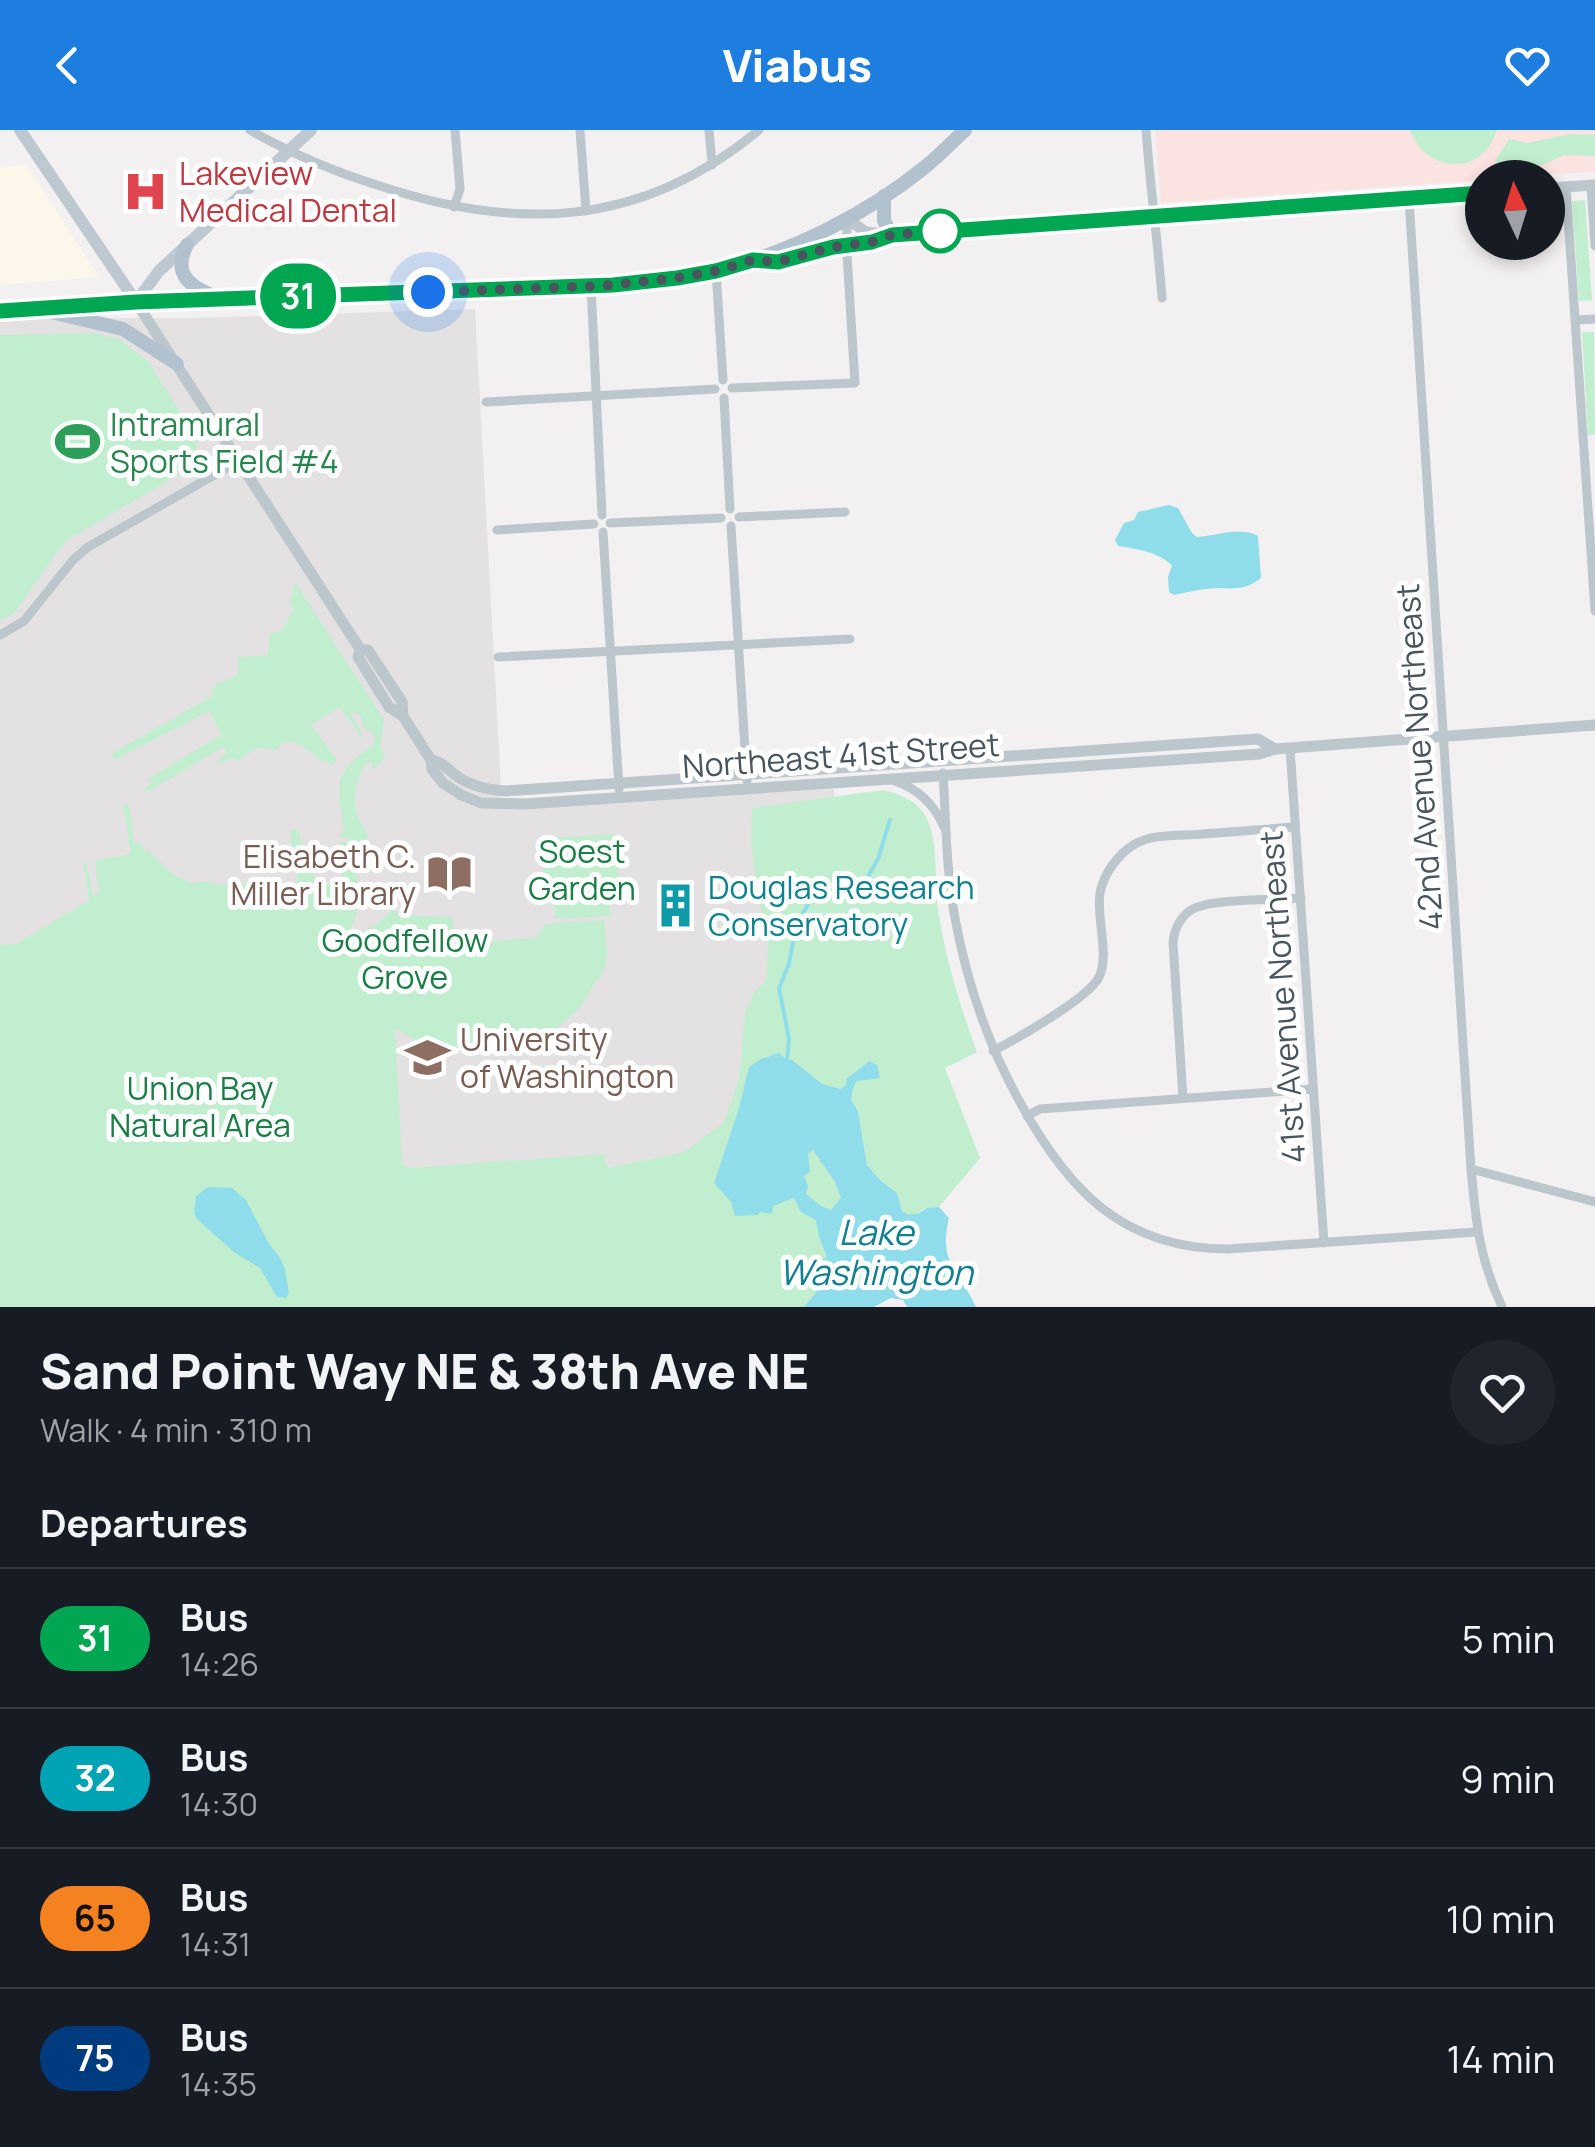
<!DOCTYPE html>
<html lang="en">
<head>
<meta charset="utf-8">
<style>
  :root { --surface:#171b24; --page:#20242c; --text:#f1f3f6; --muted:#9ea1a6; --line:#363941; --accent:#1e7edf }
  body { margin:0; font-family:Manrope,sans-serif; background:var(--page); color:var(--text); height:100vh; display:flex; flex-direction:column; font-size:38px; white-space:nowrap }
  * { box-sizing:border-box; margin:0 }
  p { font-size:32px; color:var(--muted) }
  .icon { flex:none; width:55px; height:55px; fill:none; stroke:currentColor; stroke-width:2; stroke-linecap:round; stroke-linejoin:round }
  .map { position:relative; height:1177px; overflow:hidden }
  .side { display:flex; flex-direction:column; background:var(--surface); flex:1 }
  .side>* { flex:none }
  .badge { padding:0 20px; border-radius:32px; font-size:35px; line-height:65px }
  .needle { width:65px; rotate:356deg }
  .buttons { position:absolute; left:1465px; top:30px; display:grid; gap:20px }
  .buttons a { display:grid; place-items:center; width:100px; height:100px; border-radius:50%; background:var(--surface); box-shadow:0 5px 15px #0003; font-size:50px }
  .you { position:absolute; width:50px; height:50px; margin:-25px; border:8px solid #fff; border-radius:50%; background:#1a73e8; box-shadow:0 0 0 15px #1a73e833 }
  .map>.badge { position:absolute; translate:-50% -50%; box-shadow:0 0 0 5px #fff }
  h2 { padding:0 40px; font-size:38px; line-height:90px }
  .round { display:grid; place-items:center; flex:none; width:105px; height:105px; border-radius:52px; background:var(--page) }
  .headline { display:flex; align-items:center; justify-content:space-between; height:170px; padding:0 40px }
  h1 { font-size:48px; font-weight:800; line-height:75px }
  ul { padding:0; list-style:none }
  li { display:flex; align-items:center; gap:30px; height:140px; padding:0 40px; border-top:2px solid var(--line) }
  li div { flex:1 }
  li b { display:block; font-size:38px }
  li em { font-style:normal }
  li .badge { min-width:110px; font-weight:700; text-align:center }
  header { display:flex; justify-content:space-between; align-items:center; height:130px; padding:0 40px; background:var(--accent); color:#fff; font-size:45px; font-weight:800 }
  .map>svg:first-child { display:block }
  .commercial { fill:#fcf6eb }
  .education { fill:#e4e1e2 }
  .medical { fill:#fbe3e2 }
  .green { fill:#c1eecf }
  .water { fill:#8fddea; fill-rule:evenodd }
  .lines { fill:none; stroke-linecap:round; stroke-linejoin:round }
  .stream { stroke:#8fddea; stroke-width:4 }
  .minor { stroke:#bcc6cd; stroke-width:9 }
  .tertiary { stroke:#bcc6cd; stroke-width:11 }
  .secondary { stroke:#bdc8d1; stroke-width:12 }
  .primary { stroke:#b1c1ce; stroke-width:14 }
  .line-casing { stroke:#fff; stroke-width:22 }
  .line { stroke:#00a651; stroke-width:15 }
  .walk { stroke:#49555d; stroke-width:10; stroke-dasharray:0 18 }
  .stop-dot { fill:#fff; stroke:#00a651; stroke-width:5 }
  .labels { text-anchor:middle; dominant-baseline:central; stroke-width:10; stroke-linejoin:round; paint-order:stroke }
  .health-label { font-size:32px; fill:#be3a42; stroke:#fff; text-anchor:start }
  .leisure-label { font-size:32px; fill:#27864d; stroke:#fff; text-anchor:start }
  .street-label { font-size:32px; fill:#49555d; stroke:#fff }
  .park-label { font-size:32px; fill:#1a7e46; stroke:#fff }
  .education-label { font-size:32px; fill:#785e54; stroke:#fff; text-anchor:end }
  .culture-label { font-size:32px; fill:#0d838f; stroke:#fff; text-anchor:start }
  .water-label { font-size:35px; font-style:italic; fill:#107f92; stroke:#fff }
</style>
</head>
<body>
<header><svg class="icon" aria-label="back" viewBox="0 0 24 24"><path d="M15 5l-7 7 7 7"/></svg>Viabus<svg class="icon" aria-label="heart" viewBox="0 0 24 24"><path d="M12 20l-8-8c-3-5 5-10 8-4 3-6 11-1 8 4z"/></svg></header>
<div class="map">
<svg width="1595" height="1177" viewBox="0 0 1595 1177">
  <rect width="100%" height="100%" fill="#f3f0f1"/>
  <!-- commercial -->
  <path class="commercial" d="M26 35H27L99 147 0 155V37Z"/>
  <!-- education -->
  <path class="education" d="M475 179 502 677 834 659 870 1177H0V192L45 188H191Z"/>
  <!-- medical -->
  <path class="medical" d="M1155 0H1595V42L1482 48V50L1161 73Z"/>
  <!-- green -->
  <g class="green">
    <path d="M1410 0H1497C1482 47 1426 44 1410 0Z"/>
    <path d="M1570 4 1595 5V26L1565 25 1542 35 1506 38 1495 31 1509 9 1527 13Z"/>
    <path d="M1585 70 1592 170 1579 171 1572 71Z"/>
    <path d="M1582 202H1594L1595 305H1588Z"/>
    <path d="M93 203 119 209 149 232 198 311 192 341 187 340 65 411 15 482 0 491V205Z"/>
    <path d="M295 452 384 590 380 618 386 627 371 642 372 632H367C351 657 350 681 369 706L362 715 339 705 344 701C342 680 332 652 349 635 357 626 367 621 375 613L373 603 363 597 361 586 352 581 351 584 361 601 363 609 340 577 311 594 337 630 332 635C329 633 318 628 315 626 301 617 291 601 277 620 252 616 257 619 237 631L233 628 215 634 227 622 223 617 150 661H142L152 653 148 649 221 605 209 581 115 630 111 624 211 567 213 556 238 545V527L268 525 270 503 282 501 293 480 290 472Z"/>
    <path d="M883 660C901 664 918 671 927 689 939 713 934 753 938 780 946 830 960 876 977 922L945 938 980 1028 939 1077 923 1079 917 1084 907 1085 902 1081 897 1063 881 1051 867 1035 858 981 851 970 853 958 857 951 865 949 869 931 846 948V955L840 959 822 954 793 931 749 937 739 978 714 1053 731 1072 735 1086 761 1081 794 1068 801 1082 817 1090 819 1107 827 1127 816 1134 797 1140 810 1142 820 1148 815 1164 804 1177H0V815L16 814 89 770 83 729 88 739 93 766 99 763 95 733 97 730 131 724 123 675 129 674 134 712 140 713 145 721H148L176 746 194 754 195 752H213L214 755 252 753 295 758C303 737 288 721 291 699L298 700 312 742 322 757 341 751 343 733 340 710 361 721 356 757H365L348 809 377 794 392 780 405 785 453 787 454 814 536 808 545 794 604 790 607 823 605 837 580 878 551 903 518 918 479 922 435 920 395 899 402 1034 410 1038 604 1024 608 1038 685 1022 724 992 739 949 745 883 754 862 766 851 767 843 768 813 757 759 751 713 752 678Z"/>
    <path d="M615 704 620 763 609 764 611 786 555 789 552 753H545L542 708Z"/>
    <path d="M813 1020 835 1052 841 1069 831 1080 821 1076 806 1064 804 1046 810 1041 808 1024Z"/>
  </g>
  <!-- water -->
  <g class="water">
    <path d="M1169 375 1178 378 1192 403 1197 407C1217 406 1239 396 1258 406L1261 448C1241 464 1228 456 1206 459 1196 460 1184 463 1174 465L1169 462 1168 447 1172 436C1160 422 1137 419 1118 416L1115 410 1124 393 1134 390 1138 382Z"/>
    <path d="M779 923 787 930H792L822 954 840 959 846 955V949L869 931 877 935 880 948 857 951 853 958 851 970 858 981 867 1035 881 1051 897 1063 902 1081 907 1084H917L927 1078 939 1077 949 1088C938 1134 959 1140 976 1177H907L903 1170 891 1168 874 1177H804L815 1164 820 1148 810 1142 793 1140 816 1134 827 1127 819 1107 816 1090 801 1082 794 1068 773 1076 772 1084 761 1082 757 1085 735 1086 731 1072 714 1053 739 978 749 937 761 929ZM813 1020 835 1052 841 1068 831 1080 821 1076 806 1064 808 1056 804 1046 810 1042 808 1024Z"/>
    <path d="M208 1057 232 1058 246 1070 269 1114 279 1126 285 1139 289 1163 286 1168 277 1167 260 1138 235 1123 198 1090 194 1083 196 1066Z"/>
  </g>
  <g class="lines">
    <!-- stream -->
    <path class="stream" d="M787 931 789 909 779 858 789 834 796 795 812 768 822 759 866 750 878 729 890 690"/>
    <!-- minor -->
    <g class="minor">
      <path d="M250 0C290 23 333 41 377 55 517 102 641 98 759 0"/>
      <path d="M580 0 586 81"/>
      <path d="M709 0 712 35"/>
      <path d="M1146 0C1150 56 1158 112 1162 168"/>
      <path d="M1591 55 1595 116"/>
      <path d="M1566 57 1595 481"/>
      <path d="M1409 69 1471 1039C1476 1093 1479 1127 1502 1177"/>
      <path d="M454 77 460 59 455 0"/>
      <path d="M716 141 723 250"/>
      <path d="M591 156 602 385"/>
      <path d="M1575 190 1595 189"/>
      <path d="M732 258 855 253 847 125V89"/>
      <path d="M724 268 730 379"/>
      <path d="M486 272 715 259"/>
      <path d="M739 387 845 382"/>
      <path d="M610 393 721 388"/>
      <path d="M731 396 747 651"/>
      <path d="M497 400 594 394"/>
      <path d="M603 402 619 659"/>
      <path d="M0 505 24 491 73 430 88 417 239 331"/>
      <path d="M498 527 850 509"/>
      <path d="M1290 618 1324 1113"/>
      <path d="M943 643C946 691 946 740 955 788 967 854 988 915 1021 974 1068 1060 1123 1119 1228 1119L1477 1102"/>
      <path d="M895 651C919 659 934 674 944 697"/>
      <path d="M993 921C1016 909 1089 868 1099 847 1110 824 1096 788 1100 763 1104 743 1118 724 1135 714 1154 703 1182 706 1203 704 1234 702 1265 699 1295 697"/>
      <path d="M1183 968 1173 813C1174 800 1180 787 1191 780 1210 768 1276 770 1301 768"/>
      <path d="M1027 986 1040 979 1313 959"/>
      <path d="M1471 1039 1595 1072"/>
    </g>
    <!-- tertiary -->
    <g class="tertiary">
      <path d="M1548 58 1595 55"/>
      <path d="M847 89 866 102 892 105 1482 63"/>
      <path d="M847 115 871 112 888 106"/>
      <path d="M136 172 360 519 368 520 402 572 403 586"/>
      <path d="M360 519 358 527 389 577 403 586 431 630 432 639 443 653 461 665 481 673 525 674 1259 624 1275 619 1595 595"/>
      <path d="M431 630C445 633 448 640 458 647 473 657 490 660 506 661L1258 609 1275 619"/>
    </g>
    <!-- secondary -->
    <path class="secondary" d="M20 0 136 172 159 141 311 0"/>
    <!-- primary -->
    <g class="primary">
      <path d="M884 66V91L892 105"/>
      <path d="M187 115C173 141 187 156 212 165"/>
      <path d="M759 130 779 132 847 115"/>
      <path d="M0 181 136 172 602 155C640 153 681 150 718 141 792 121 866 85 925 37 939 26 952 12 965 0"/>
      <path d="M51 182 123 199 177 234"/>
    </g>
  </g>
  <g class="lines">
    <defs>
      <path id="line" d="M0 181 136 172 613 155 677 148 716 141 753 130 778 132 833 117 872 112 892 105 1482 63"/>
    </defs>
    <!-- line casing -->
    <use href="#line" class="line-casing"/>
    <!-- line -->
    <use href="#line" class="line"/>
    <!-- walk -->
    <path class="walk" d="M428 162 602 156 677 148 716 141 753 130 778 132 833 117 872 112 892 105 946 101H940"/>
  </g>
  <!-- icons -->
  <defs>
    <symbol id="hospital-bare" viewBox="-9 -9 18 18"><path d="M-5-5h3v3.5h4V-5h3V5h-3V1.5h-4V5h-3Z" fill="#e0444e" stroke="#fff" stroke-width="2.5" paint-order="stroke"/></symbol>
    <symbol id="stadium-bare" viewBox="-9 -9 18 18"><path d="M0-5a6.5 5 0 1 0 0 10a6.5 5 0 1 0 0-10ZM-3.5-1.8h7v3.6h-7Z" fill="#2e9e5b" stroke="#fff" stroke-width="2.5" paint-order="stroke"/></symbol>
    <symbol id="library-bare" viewBox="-9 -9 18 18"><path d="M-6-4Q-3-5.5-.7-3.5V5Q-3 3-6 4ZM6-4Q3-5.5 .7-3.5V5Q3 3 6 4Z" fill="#8d6e63" stroke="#fff" stroke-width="2.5" paint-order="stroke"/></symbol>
    <symbol id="building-bare" viewBox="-9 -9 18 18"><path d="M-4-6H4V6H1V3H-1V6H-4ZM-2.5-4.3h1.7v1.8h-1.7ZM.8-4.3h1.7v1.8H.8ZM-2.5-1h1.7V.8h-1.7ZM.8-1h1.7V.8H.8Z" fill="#0f9aa8" stroke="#fff" stroke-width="2.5" paint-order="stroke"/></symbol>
    <symbol id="university-bare" viewBox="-9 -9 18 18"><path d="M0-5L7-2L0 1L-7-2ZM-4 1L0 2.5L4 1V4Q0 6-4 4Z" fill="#8d6e63" stroke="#fff" stroke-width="2.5" paint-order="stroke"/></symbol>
  </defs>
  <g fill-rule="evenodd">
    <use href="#hospital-bare" x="114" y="30" width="63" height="63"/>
    <use href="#stadium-bare" x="46" y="280" width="63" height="63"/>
    <use href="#library-bare" x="418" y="712" width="63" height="63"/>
    <use href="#building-bare" x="644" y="744" width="63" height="63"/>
    <use href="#university-bare" x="396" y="896" width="63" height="63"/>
  </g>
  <!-- markers -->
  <circle class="stop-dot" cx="940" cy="101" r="20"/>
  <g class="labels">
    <!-- health labels -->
    <g class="health-label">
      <text x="179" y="43">Lakeview<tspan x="179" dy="37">Medical Dental</tspan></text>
    </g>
    <!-- leisure labels -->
    <g class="leisure-label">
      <text x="110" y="294">Intramural<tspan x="110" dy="37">Sports Field #4</tspan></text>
    </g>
    <!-- street labels -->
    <g class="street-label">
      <text transform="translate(841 625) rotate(-4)">Northeast 41st Street</text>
      <text transform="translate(1419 627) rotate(-94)">42nd Avenue Northeast</text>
      <text transform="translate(1282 867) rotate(-94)">41st Avenue Northeast</text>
    </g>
    <!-- park labels -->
    <g class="park-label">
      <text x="582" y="721">Soest<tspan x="582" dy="37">Garden</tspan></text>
      <text x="405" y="810">Goodfellow<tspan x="405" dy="37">Grove</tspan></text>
      <text x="200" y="958">Union Bay<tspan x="200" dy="37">Natural Area</tspan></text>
    </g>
    <!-- education labels -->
    <g class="education-label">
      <text x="416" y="726">Elisabeth C.<tspan x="416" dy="37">Miller Library</tspan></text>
      <text x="460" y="909" text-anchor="start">University<tspan x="460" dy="37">of Washington</tspan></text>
    </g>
    <!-- culture labels -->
    <g class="culture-label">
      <text x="708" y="757">Douglas Research<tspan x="708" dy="37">Conservatory</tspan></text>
    </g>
    <!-- water labels -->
    <g class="water-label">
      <text x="876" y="1102">Lake<tspan x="876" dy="40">Washington</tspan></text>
    </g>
  </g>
</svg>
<div class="buttons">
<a><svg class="needle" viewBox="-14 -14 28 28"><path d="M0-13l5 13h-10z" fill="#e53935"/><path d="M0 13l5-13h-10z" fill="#9ea1a6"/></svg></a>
</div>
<div class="you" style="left:428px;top:162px"></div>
<b class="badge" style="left:298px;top:166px;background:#00a651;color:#fff">31</b>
</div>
<section class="side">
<div class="headline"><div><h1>Sand Point Way NE &amp; 38th Ave NE</h1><p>Walk · 4 min · 310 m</p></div><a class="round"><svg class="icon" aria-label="heart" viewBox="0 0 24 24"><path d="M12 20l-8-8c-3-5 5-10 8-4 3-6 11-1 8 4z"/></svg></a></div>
<h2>Departures</h2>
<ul>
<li><span class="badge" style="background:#00a651;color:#fff">31</span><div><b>Bus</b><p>14:26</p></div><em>5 min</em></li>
<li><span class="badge" style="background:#00a3b4;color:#fff">32</span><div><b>Bus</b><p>14:30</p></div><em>9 min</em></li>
<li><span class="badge" style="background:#f58220;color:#111">65</span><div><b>Bus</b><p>14:31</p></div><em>10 min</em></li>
<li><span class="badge" style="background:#003b80;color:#fff">75</span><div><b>Bus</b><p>14:35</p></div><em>14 min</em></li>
</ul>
</section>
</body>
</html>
